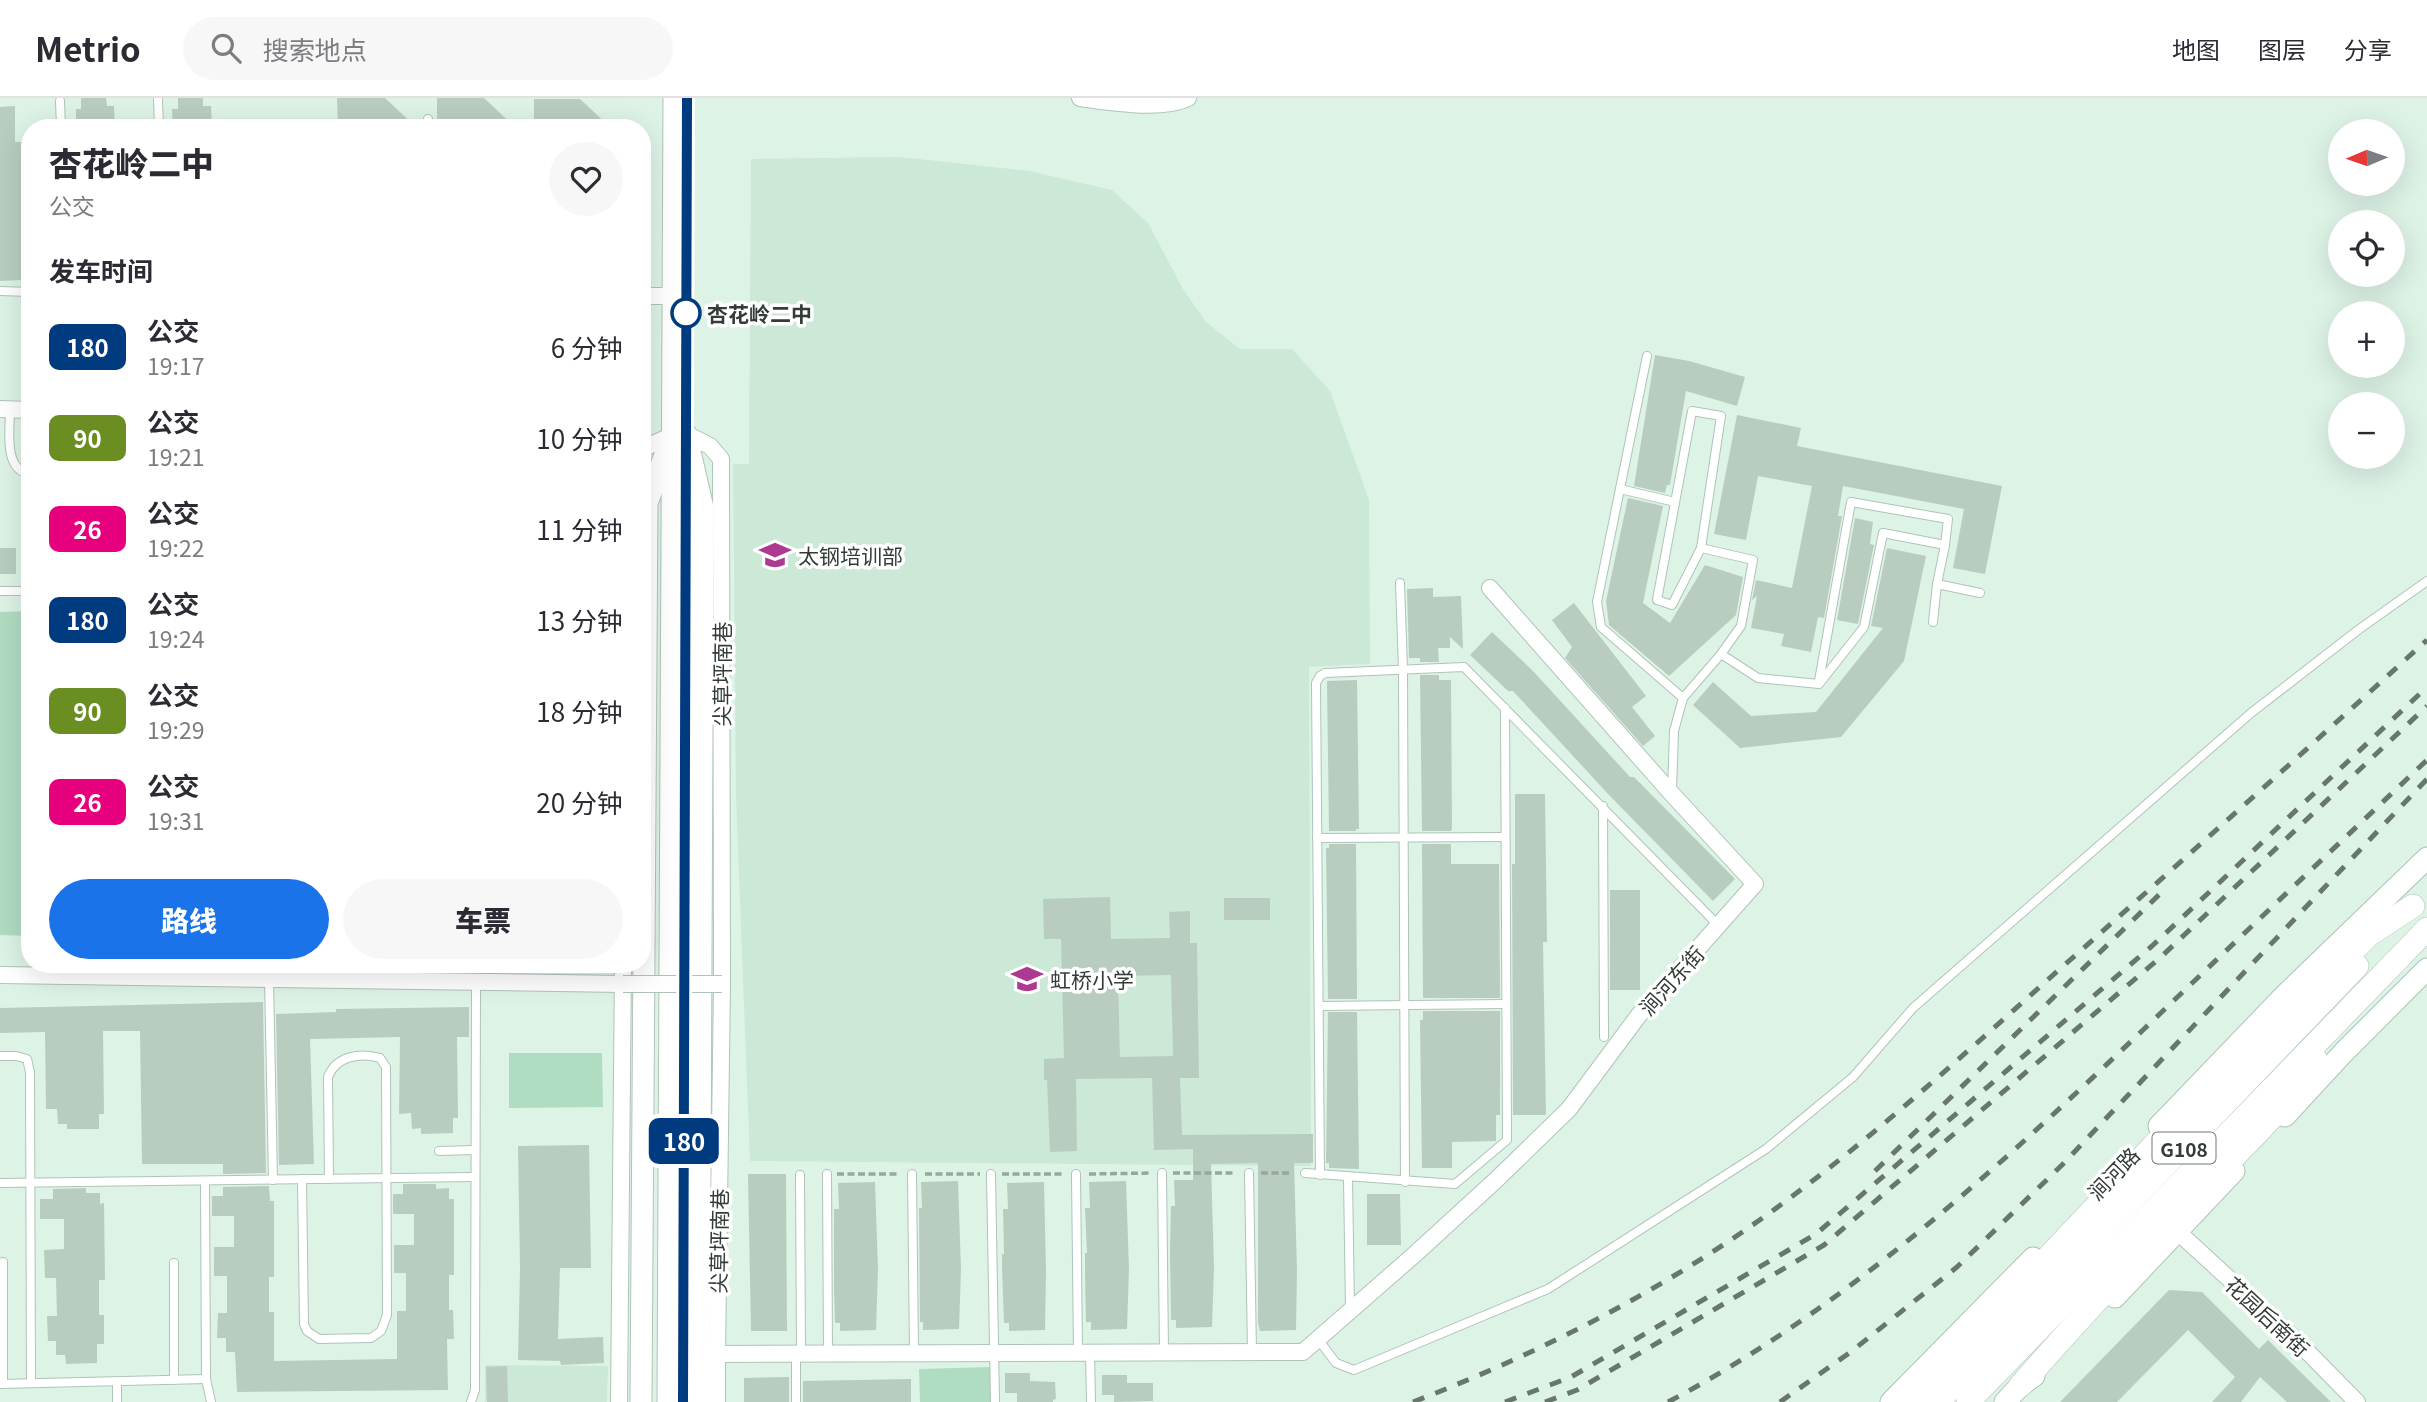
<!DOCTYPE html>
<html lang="zh">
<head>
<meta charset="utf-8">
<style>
  :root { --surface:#fff; --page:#f7f7f7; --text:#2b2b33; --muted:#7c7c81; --line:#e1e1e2; --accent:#1a73e8 }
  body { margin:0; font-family:Georgia,"Noto Sans SC",serif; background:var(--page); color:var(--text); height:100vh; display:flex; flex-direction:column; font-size:26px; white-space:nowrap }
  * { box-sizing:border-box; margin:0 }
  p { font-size:23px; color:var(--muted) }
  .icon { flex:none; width:38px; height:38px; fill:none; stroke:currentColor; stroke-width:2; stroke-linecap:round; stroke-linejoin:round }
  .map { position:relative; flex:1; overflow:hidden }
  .details { position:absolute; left:21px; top:21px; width:630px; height:854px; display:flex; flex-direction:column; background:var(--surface); border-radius:28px; box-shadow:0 7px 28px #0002 }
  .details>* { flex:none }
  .badge { padding:0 14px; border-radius:10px; font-size:24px; line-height:46px }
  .needle { width:46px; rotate:268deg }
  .buttons { position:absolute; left:2328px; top:21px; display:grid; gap:14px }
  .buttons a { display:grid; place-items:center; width:77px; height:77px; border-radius:50%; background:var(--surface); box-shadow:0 7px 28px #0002; font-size:35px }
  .map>.badge { position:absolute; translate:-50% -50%; box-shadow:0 0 0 4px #fff }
  h2 { padding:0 28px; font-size:26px; line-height:63px }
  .round { display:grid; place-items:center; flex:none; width:74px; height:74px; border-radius:37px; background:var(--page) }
  .summary { display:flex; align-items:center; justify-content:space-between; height:119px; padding:0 28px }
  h1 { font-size:33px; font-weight:800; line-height:52px }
  .primary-button { display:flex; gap:14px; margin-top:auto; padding:14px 28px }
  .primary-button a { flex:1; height:80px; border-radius:42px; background:var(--accent); color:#fff; font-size:28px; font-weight:800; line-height:80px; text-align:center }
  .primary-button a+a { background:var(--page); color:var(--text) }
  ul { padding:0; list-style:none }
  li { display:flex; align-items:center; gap:21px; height:91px; padding:0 28px }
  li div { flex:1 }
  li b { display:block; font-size:26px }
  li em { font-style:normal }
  li .badge { min-width:77px; font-weight:700; text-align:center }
  header { display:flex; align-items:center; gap:42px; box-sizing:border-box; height:98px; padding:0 35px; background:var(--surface); border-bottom:2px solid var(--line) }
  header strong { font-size:33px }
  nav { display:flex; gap:38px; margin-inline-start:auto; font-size:24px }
  .search { width:490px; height:63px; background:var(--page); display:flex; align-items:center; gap:18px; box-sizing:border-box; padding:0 24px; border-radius:38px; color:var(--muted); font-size:26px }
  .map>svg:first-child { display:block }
  .built { fill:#cce8d7 }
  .green { fill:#b0dcc2 }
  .building { fill:#b8cdc0; fill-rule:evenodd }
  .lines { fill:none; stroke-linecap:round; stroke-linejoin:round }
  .lane-casing { stroke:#afc4b7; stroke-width:10 }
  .street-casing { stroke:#afc4b7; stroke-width:18 }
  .secondary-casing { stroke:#afc4b7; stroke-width:23 }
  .primary-casing { stroke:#afc4b7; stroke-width:24 }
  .path { stroke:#96a79d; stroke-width:3.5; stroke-dasharray:7 3.5; stroke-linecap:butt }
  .lane { stroke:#fff; stroke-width:8 }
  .street { stroke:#fff; stroke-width:16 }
  .secondary { stroke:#fff; stroke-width:21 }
  .primary { stroke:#fff; stroke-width:23 }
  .rail { stroke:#69766e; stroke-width:5; stroke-dasharray:12 12; stroke-linecap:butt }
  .street-bridge-casing { stroke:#afc4b7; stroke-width:18; stroke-linecap:butt }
  .street-bridge { stroke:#fff; stroke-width:16 }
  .line-casing { stroke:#fff; stroke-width:16 }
  .line { stroke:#003b80; stroke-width:10 }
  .stop-dot { fill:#fff; stroke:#003b80; stroke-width:3.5 }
  .labels { text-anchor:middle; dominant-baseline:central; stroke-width:7; stroke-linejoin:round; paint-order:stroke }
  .shield { fill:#fff; stroke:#707672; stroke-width:2 }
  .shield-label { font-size:19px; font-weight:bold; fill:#333c36 }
  .stop-label { font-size:21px; font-weight:bold; fill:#333c36; stroke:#fff; text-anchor:start }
  .poi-label { font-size:21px; fill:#333c36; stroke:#fff; text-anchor:start }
  .street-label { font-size:21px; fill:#333c36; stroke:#fff }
</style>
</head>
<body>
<header>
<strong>Metrio</strong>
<div class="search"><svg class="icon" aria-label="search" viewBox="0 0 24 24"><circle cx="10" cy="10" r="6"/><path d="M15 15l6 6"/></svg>搜索地点</div>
<nav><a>地图</a><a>图层</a><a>分享</a></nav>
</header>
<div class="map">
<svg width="2427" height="1304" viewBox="0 0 2427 1304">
  <rect width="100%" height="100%" fill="#ddf3e6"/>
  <!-- built -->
  <g class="built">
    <path d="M900 59 1029 73 1112 92 1148 125 1183 191 1206 224 1240 251H1292L1330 293 1369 402 1370 566 1309 569 1311 1068 750 1063 736 699 733 366H749L751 61Z"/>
    <path d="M485 1267 608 1268 607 1304H485Z"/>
  </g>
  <!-- green -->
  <g class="green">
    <path d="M30 513V838L0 837V514Z"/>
    <path d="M509 955H602L603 1009 509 1010Z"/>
    <path d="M991 1269 992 1304H920L919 1271Z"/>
  </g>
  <!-- building -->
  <g class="building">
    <path d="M81 0H106L107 8H114L115 30H76V11H81Z"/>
    <path d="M178 0H203V8H211L212 30H173L172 11H178Z"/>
    <path d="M337 0H385L417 30H338Z"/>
    <path d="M437 0H484L516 30H437Z"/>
    <path d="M534 1H580L611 30H534Z"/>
    <path d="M15 8V44H22V57H28L30 174H21V182L0 183V9Z"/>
    <path d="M1655 257 1689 263 1745 279 1737 308 1686 293 1670 387H1667L1665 395 1634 388Z"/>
    <path d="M1737 317 1801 330 1797 348 2002 388 1985 476 1953 470 1964 411 1843 388 1838 418H1842L1824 520 1818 519 1811 554 1781 548 1784 536 1751 530 1757 498 1752 502 1756 482 1792 490 1812 388 1758 378 1746 442 1714 436Z"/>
    <path d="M1628 400 1663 408 1643 505 1670 525 1705 467 1743 479 1736 517 1669 578 1609 527 1606 503Z"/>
    <path d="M1855 420 1873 424 1870 446 1874 447 1858 526 1837 522Z"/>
    <rect x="0" y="450" width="16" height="26"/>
    <path d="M1887 450 1926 458 1904 563 1841 639 1740 650 1693 607 1713 584 1751 618 1816 614 1883 530 1871 528Z"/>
    <path d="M1433 490V499L1461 498 1463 551 1450 539V550H1438L1439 564H1420V560H1409L1407 491Z"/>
    <path d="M1574 505 1646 598 1632 609 1655 638 1643 648 1565 560 1572 549 1552 522Z"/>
    <path d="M1492 534 1533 573 1630 679H1634L1735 781 1713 803 1609 697 1513 593H1508L1470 557Z"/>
    <path d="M1420 577H1439V582H1451L1452 730 1451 733H1422Z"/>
    <path d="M1357 582 1359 731H1356V733H1329L1327 583Z"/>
    <path d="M1515 696H1545L1547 844H1543L1546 1017H1513L1512 766H1515Z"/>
    <path d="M1329 746H1356L1357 901H1328L1326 750H1329Z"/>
    <path d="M1422 746H1451V766H1499L1500 900H1423Z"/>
    <rect x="1610" y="792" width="30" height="100"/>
    <path d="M1110 799 1111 841 1170 840 1169 814 1190 813V845H1197L1199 980H1180L1182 1037 1313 1036V1065H1294L1297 1172 1296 1232 1260 1233 1258 1225V1065L1211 1066 1214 1169 1212 1229 1176 1230V1222H1171L1170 1153 1171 1108H1175L1174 1082H1193V1051L1154 1052 1152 980 1076 981 1077 1053 1050 1054 1047 982H1044V961L1064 960 1061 841H1044L1043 801ZM1171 877 1173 958 1120 959 1118 878Z"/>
    <rect x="1224" y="800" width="46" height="22"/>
    <path d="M263 904 266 1075 223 1076V1066H142L140 933H103L104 1016H99V1031H67V1026H58L57 1011H46L45 934 0 935V910Z"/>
    <path d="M469 909V939H457L458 1020H453V1035L421 1036V1030L412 1031 411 1015 399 1016 400 939 310 941 314 1066 279 1067 276 916 336 914V911Z"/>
    <path d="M1423 913H1500V1017H1496V1043L1452 1044V1070H1422L1420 922H1423Z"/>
    <path d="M1328 914H1357L1359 1071 1329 1070V1065H1326Z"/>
    <path d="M589 1047 591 1170H560L558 1241 603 1239 604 1265 561 1267 560 1263 518 1262 520 1171 518 1048Z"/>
    <path d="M748 1076H786L787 1233H751Z"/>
    <path d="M958 1083 961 1171 959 1231 923 1232V1224H920L919 1110H922L921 1084Z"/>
    <path d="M1126 1083 1129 1171 1127 1231 1091 1232V1224H1086L1085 1178V1155H1087L1085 1110H1090L1089 1084Z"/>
    <path d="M875 1084 878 1172 876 1232 840 1233V1225H835L834 1189V1111H839L838 1085Z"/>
    <path d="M1044 1084 1046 1172 1045 1232 1009 1233V1225H1004L1002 1170V1156H1004L1003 1111H1008L1007 1085Z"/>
    <path d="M403 1086H436V1091L449 1090V1101H454V1177H449V1212H453L454 1241H447L448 1292 237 1294 235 1254H226V1240H217L218 1215H227V1178H214V1149H234V1118H212V1098H223V1089L269 1088 270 1103H274V1179H269V1214H274V1263L397 1261V1213H406V1175H394V1147H414V1116H393V1096H403Z"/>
    <path d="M86 1090V1095H100V1106L104 1105 105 1182H99V1217H104V1246H97V1265L66 1266 65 1257H56V1243H48L47 1218H57L56 1180H45L44 1152 64 1151V1121H40V1101H53V1091Z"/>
    <path d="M1367 1096H1400L1401 1147H1367Z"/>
    <path d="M2169 1192 2202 1194 2259 1251 2268 1242 2331 1304H2287L2260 1279 2241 1304H2212L2235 1279 2188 1232 2117 1304H2060Z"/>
    <path d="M507 1268 508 1304H487L486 1269Z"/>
    <path d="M1005 1275H1030V1283L1055 1284 1056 1301 1053 1302V1304H1017V1295H1005Z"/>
    <path d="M1102 1277H1127V1285H1153V1303L1114 1304V1297H1102Z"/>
    <path d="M789 1279V1304H744V1280Z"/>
    <path d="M911 1281V1304H803V1283Z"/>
  </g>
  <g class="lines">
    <defs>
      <g id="lane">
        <path d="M158 1 159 30"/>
        <path d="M60 3 61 30"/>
        <path d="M428 21 430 30"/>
        <path d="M270 26V30"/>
        <path d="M0 193 30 194"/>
        <path d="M1647 258 1597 504 1601 529 1683 600"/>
        <path d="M10 312C10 332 3 372 30 376"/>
        <path d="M1692 313 1721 318 1701 450 1672 507 1657 502Z"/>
        <path d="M1620 391 1675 404"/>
        <path d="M1400 485 1403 572 1405 1084"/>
        <path d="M1937 486 1980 495"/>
        <path d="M0 493H30"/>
        <path d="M1721 556 1758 580 1819 586 1864 529 1883 435 1945 447 1937 486 1933 524"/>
        <path d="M1819 583 1851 404 1948 421 1945 447"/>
        <path d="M1672 693 1674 633 1683 600 1721 556 1741 528 1753 462 1701 450"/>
        <path d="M1603 708 1604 939"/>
        <path d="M1317 740 1505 739"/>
        <path d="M269 880 273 1082"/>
        <path d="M1319 908 1506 906"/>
        <path d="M0 958H16L27 961 30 974 31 1285"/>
        <path d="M439 1053 475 1052"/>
        <path d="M1162 1075 1164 1254"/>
        <path d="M1249 1075 1252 1254"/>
        <path d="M1305 1075 1455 1086 1507 1042 1505 610"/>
        <path d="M827 1076 828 1256"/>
        <path d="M912 1076 914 1255"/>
        <path d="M991 1076 995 1304"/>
        <path d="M1076 1076 1078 1255"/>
        <path d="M800 1077 801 1256"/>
        <path d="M1320 1077 1316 585 1320 578 1325 575 1464 569 1719 828"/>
        <path d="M1348 1079 1350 1212"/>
        <path d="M302 1081 304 1226 307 1233 319 1241 371 1240 381 1233 387 1217 386 969 380 960C360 954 336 958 328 979L329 1081"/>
        <path d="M205 1083 206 1281 211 1304"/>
        <path d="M0 1085 475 1079"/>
        <path d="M174 1165V1282"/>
        <path d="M1318 1241 1336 1265 1354 1272 1548 1191 1766 1051 1853 979 1913 910 2251 615 2358 532 2427 483"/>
        <path d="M1090 1255 1091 1304"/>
        <path d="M796 1256V1304"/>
        <path d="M117 1284V1304"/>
        <path d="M0 1286 206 1281"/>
        <path d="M3 1286V1164"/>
        <path d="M471 1304 475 1292 476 884"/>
      </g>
      <g id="street">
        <path d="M1080 0C1110 4 1161 13 1188 0"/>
        <path d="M642 198H673"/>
        <path d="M0 311 30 312"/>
        <path d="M686 336 710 348 721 361 722 886 717 1256 1303 1254 1414 1157 1496 1082 1569 1011 1639 917 1755 786 1672 696 1490 490"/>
        <path d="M642 351 673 337"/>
        <path d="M0 877 623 886"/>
        <path d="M2178 1134 2299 1245 2357 1304"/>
        <path d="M619 1304 623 866"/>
        <path d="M717 1304V1256"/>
      </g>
      <g id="secondary">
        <path d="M686 336 703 410 699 1304"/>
        <path d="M2285 1018 2344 954 2427 871"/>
        <path d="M2159 1028 2284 898 2427 760"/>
        <path d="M2115 1199 2234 1073"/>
        <path d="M641 1304 647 405 668 349"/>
        <path d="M668 1304 674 0"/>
        <path d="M1891 1304 2033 1160"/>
        <path d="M2005 1304 2020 1288 2034 1278"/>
      </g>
      <g id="primary">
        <path d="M2020 1288C2076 1224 2134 1162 2193 1100 2235 1056 2285 1014 2315 960"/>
        <path d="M1911 1304 2159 1042 2370 836 2413 808"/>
        <path d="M1938 1304 2357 868"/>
        <path d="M1968 1304 2427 831"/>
      </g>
    </defs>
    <!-- lane casing -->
    <use href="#lane" class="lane-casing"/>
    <!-- street casing -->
    <use href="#street" class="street-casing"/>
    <!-- secondary casing -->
    <use href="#secondary" class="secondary-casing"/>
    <!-- primary casing -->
    <use href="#primary" class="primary-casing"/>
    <!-- path -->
    <g class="path">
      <path d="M1173 1075H1236"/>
      <path d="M1261 1075H1292"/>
      <path d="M837 1076H900"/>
      <path d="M925 1076H980"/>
      <path d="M1002 1076H1064"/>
      <path d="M1089 1076 1152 1075"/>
    </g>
    <!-- lane -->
    <use href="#lane" class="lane"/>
    <!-- street -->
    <use href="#street" class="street"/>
    <!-- secondary -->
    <use href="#secondary" class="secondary"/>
    <!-- primary -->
    <use href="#primary" class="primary"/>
    <!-- rail -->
    <g class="rail">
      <path d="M1875 1073 2166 790"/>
      <path d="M1413 1304C1527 1260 1636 1206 1738 1137 1860 1054 1968 952 2078 855 2195 751 2312 647 2427 542"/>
      <path d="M1505 1304 1571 1279 1816 1136 2152 848 2427 589"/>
      <path d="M1545 1304 1577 1292 1824 1147 2162 858 2427 608"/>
      <path d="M1668 1304C1846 1210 1998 1070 2143 932 2237 842 2332 752 2427 662"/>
      <path d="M1780 1304 1852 1253 1957 1169 2062 1067 2427 681"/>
    </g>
    <defs>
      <path id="street-bridge" d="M623 886H722"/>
    </defs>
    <!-- street-bridge casing -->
    <use href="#street-bridge" class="street-bridge-casing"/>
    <!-- street-bridge -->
    <use href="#street-bridge" class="street-bridge"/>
  </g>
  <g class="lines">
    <defs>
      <path id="line" d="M683 1304 687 0"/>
    </defs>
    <!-- line casing -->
    <use href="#line" class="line-casing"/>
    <!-- line -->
    <use href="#line" class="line"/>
  </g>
  <!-- icons -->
  <defs>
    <symbol id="school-bare" viewBox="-9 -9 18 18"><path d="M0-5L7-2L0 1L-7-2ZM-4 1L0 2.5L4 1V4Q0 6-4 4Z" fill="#ad3991" stroke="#fff" stroke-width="2.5" paint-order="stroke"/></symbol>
  </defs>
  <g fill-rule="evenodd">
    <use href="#school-bare" x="753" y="435" width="44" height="44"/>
    <use href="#school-bare" x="1005" y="859" width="44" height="44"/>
  </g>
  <!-- markers -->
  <circle class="stop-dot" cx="686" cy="215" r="14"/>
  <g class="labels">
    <!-- shield labels -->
    <rect class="shield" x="2152.5" y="1034.5" width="63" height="31" rx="5"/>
    <g class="shield-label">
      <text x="2184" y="1050">G108</text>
    </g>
    <!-- stop labels -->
    <g class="stop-label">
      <text x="707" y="215">杏花岭二中</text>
    </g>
    <!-- poi labels -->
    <g class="poi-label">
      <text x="798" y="457">太钢培训部</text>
      <text x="1050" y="881">虹桥小学</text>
    </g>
    <!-- street labels -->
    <g class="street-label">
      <text transform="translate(721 576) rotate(-90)">尖草坪南巷</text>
      <text transform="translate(1671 882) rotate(-48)">涧河东街</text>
      <text transform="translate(2113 1075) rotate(-46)">涧河路</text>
      <text transform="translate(718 1143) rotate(-89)">尖草坪南巷</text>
      <text transform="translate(2268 1218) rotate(43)">花园后南街</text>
    </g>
  </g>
</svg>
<div class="buttons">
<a><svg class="needle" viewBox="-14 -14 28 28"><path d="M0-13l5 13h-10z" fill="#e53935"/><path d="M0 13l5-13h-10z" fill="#7c7c81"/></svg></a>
<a><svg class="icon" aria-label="locate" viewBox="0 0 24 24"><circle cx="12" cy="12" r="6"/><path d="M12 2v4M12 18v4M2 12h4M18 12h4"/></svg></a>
<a>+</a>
<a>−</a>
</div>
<b class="badge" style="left:684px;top:1043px;background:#003b80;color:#fff">180</b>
<section class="details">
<div class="summary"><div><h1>杏花岭二中</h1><p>公交</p></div><a class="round"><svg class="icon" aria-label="heart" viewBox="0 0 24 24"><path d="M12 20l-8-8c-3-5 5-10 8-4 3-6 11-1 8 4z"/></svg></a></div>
<h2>发车时间</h2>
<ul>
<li><span class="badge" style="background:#003b80;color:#fff">180</span><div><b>公交</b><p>19:17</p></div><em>6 分钟</em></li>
<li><span class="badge" style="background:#6b8e23;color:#fff">90</span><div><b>公交</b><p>19:21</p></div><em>10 分钟</em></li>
<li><span class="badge" style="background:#e6007e;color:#fff">26</span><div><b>公交</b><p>19:22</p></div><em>11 分钟</em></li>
<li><span class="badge" style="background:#003b80;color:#fff">180</span><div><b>公交</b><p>19:24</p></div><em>13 分钟</em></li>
<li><span class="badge" style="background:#6b8e23;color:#fff">90</span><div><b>公交</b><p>19:29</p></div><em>18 分钟</em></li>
<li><span class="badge" style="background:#e6007e;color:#fff">26</span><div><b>公交</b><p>19:31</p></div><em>20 分钟</em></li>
</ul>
<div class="primary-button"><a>路线</a><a>车票</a></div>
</section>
</div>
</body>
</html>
